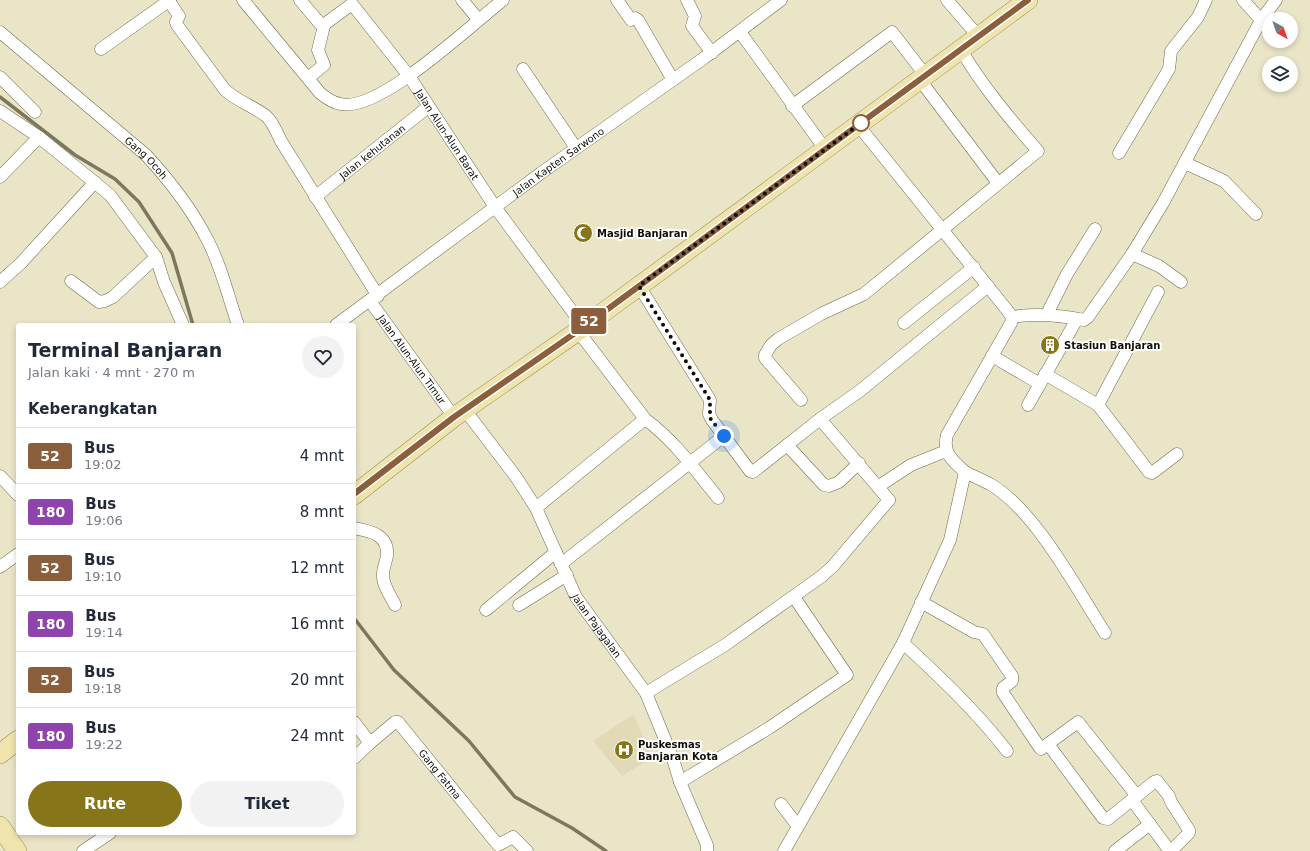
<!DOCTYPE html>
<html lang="id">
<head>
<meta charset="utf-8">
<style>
  :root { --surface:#fff; --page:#f2f2f3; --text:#1f2937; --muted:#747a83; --line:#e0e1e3; --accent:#877519 }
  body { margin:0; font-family:"DejaVu Sans",sans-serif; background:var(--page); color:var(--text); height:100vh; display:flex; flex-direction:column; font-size:15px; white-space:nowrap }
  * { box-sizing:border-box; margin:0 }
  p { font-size:13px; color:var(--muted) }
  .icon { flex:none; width:22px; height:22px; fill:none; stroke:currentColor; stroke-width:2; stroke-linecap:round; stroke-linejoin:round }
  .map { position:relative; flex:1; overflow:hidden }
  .details { position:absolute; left:16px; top:323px; width:340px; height:512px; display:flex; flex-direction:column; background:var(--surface); border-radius:4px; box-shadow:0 2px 6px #0003 }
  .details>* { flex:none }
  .badge { padding:0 8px; border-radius:3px; font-size:14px; line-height:26px }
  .needle { width:26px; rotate:140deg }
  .buttons { position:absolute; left:1262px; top:12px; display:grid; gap:8px }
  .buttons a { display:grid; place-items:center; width:36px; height:36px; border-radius:50%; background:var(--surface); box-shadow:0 2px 6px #0003; font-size:20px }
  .you { position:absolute; width:20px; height:20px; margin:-10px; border:3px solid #fff; border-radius:50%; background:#1a73e8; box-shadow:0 0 0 6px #1a73e833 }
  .map>.badge { position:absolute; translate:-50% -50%; box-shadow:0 0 0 2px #fff }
  h2 { padding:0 12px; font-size:15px; line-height:36px }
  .round { display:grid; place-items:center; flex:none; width:42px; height:42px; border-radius:21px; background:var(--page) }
  .head { display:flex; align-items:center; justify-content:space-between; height:68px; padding:0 12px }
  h1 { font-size:19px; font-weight:700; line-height:30px }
  .primary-button { display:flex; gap:8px; margin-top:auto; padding:8px 12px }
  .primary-button a { flex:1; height:46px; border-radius:24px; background:var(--accent); color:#fff; font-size:16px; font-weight:700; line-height:46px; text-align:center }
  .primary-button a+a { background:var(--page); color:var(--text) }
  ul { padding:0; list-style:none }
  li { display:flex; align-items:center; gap:12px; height:56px; padding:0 12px; border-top:1px solid var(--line) }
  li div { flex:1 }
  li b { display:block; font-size:15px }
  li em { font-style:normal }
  li .badge { min-width:44px; font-weight:700; text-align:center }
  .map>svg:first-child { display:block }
  .built { fill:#e2dab6 }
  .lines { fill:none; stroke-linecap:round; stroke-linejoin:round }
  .stream { stroke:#7d775e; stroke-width:3.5 }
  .street-casing { stroke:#6e694f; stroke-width:13 }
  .primary-casing { stroke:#9a8d4e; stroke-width:20 }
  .street { stroke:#fff; stroke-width:12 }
  .primary { stroke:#efe4ad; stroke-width:19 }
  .line-casing { stroke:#fff; stroke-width:9 }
  .line { stroke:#8b5e3c; stroke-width:6 }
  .walk { stroke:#0f0d04; stroke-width:4; stroke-dasharray:0 7.2 }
  .stop-dot { fill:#fff; stroke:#8b5e3c; stroke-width:2 }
  .labels { text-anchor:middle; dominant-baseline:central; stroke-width:4; stroke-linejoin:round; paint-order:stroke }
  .street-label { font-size:10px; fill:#0f0d04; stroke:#fff }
  .poi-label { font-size:10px; font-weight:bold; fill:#0f0d04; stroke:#fff; text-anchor:start }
</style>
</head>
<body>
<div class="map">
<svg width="1310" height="851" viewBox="0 0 1310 851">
  <rect width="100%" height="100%" fill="#ebe5c8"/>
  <!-- built -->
  <path class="built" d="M634 715 652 758 622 776 593 741 623 721Z"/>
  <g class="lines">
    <!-- stream -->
    <g class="stream">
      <path d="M0 97 75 155 115 179 139 202 172 253 193 325"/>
      <path d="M354 618 394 670 469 741 515 797 572 828 606 851"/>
    </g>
    <defs>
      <g id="street">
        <path d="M243 0 320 93C326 98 333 103 341 104 379 113 472 24 503 0"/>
        <path id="s1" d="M300 0 322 26 352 4 409 76 495 207 583 326"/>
        <path d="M462 0 478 19"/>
        <path d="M617 0 631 20 635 18 638 20 673 80"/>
        <path d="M687 0 695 16 692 26 712 53"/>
        <path d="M947 0 978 36"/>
        <path d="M1243 0 1261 20"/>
        <path d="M169 1 179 16 176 22 177 25 225 90C237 101 253 106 266 116 273 122 277 133 281 141L378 296"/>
        <path id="s2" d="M0 32 146 155C169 180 191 208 207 239 221 265 228 296 238 325"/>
        <path d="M740 32 825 149"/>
        <path d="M101 49 170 0"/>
        <path d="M523 69 576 148"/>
        <path d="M0 77 35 112"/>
        <path d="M308 78 324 65 318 50 324 26"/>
        <path d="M920 80 998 183"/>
        <path d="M792 106 892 32 926 76"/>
        <path d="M0 111 39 137 110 195 156 257 164 282 183 325"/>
        <path d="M1119 153 1169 69 1171 51 1198 17 1206 0"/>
        <path d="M1185 163 1224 181 1256 214"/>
        <path d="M0 177 39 137"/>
        <path id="s3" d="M315 197 428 107"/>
        <path d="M1132 254 1159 266 1181 282"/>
        <path d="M71 281 99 302 105 301 113 297 156 257"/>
        <path d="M0 282 21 263 95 182"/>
        <path d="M639 286 710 400 709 414 712 420 750 471 753 472 820 419 861 390 988 286"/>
        <path id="s4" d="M370 301 454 417"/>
        <path d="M1047 314 1067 274 1095 229"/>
        <path d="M1012 317C1037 313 1059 315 1084 320L1088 317 1132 254 1163 203 1261 20 1276 0"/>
        <path d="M904 323 974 267"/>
        <path id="s5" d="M336 325 541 173 704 58 781 0"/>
        <path d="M992 356 1040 384"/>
        <path d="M1045 374 1098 405 1149 472 1152 473 1177 454"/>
        <path d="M801 400 765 358V355L771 345 778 339 821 314 864 294 1038 151C1010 119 983 87 961 50"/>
        <path d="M1028 405 1077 319"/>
        <path d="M1098 405 1158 292"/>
        <path id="s6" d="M465 410 516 477 536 508 576 597 646 693 673 759 680 782 707 845V851"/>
        <path d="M645 419C674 440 696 471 718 498"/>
        <path d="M787 445 824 485 829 486 839 482 859 463"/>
        <path d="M965 472C973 476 982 480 990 484 1036 511 1076 588 1105 633"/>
        <path d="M0 476 18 495"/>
        <path d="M879 486 911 465 946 451"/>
        <path d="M536 508 645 419 578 331"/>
        <path d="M354 528C371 531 389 535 387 556 386 562 383 568 383 574 382 585 391 596 395 605"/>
        <path d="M561 564 724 436"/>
        <path d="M0 567 18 554"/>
        <path d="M921 602 974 632 983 634 1012 676V681L1003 688V693L1040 748 1041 749 1078 722 1137 796"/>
        <path d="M519 605 567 575"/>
        <path d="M486 610 556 552"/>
        <path d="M903 643C940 677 976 711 1007 751"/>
        <path d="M646 693 725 645 822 576 833 566 889 500 820 419"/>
        <path id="s7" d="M354 722 370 743 395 722H398L498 845 513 837 527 851"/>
        <path d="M1048 744 1103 818 1108 819 1154 782 1157 781 1169 796 1171 802 1189 830V833L1172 850H1169L1132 800"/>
        <path d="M354 758 370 743"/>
        <path d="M680 782 769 728 847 675 794 597"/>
        <path d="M781 804 797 825"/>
        <path d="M83 851 110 833"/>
        <path d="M784 851 903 643 950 540 965 472C953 461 942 453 947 435L1011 323 1012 317 1007 310 858 125"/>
        <path d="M1115 851 1150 824"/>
      </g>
      <g id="primary">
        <path d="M354 495 454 417 578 331 1028 0"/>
        <path d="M0 754 18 740"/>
        <path d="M0 826 17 851"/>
      </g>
    </defs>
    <!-- street casing -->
    <use href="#street" class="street-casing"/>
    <!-- primary casing -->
    <use href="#primary" class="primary-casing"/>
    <!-- street -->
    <use href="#street" class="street"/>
    <!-- primary -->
    <use href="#primary" class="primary"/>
  </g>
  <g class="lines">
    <defs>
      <path id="line" d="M354 494 454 417 578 331 1028 0"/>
    </defs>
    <!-- line casing -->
    <use href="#line" class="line-casing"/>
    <!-- line -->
    <use href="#line" class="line"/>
    <!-- walk -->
    <path class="walk" d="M724 436 710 418V400L639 286 861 123"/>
  </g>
  <!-- icons -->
  <defs>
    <symbol id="mosque-disc" viewBox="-11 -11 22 22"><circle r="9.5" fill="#877519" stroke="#fff"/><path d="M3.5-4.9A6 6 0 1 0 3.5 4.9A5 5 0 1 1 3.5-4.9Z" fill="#fff"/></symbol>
    <symbol id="building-disc" viewBox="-11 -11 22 22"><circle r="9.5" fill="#877519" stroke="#fff"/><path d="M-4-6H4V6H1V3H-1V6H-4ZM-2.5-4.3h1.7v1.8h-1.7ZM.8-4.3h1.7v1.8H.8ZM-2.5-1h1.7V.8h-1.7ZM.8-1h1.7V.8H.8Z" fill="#fff"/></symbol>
    <symbol id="hospital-disc" viewBox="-11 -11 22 22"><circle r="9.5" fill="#877519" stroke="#fff"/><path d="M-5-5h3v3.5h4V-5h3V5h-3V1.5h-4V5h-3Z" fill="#fff"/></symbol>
  </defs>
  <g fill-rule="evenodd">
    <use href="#mosque-disc" x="572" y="222" width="22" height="22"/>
    <use href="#building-disc" x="1039" y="334" width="22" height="22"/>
    <use href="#hospital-disc" x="613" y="739" width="22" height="22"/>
  </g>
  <!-- markers -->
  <circle class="stop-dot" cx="861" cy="123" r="8"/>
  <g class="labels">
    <!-- street labels -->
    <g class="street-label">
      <text stroke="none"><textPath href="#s1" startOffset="233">Jalan Alun-Alun Barat</textPath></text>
      <text stroke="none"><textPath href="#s3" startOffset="73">Jalan kehutanan</textPath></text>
      <text stroke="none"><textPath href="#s2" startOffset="193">Gang Ocoh</textPath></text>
      <text stroke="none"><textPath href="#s5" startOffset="276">Jalan Kapten Sarwono</textPath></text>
      <text stroke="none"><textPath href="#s4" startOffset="72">Jalan Alun-Alun Timur</textPath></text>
      <text stroke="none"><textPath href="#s6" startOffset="254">Jalan Pajagalan</textPath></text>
      <text stroke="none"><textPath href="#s7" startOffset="129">Gang Fatma</textPath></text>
    </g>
    <!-- poi labels -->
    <g class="poi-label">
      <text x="597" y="233">Masjid Banjaran</text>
      <text x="1064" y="345">Stasiun Banjaran</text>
      <text x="638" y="744">Puskesmas<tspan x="638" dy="12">Banjaran Kota</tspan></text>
    </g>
  </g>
</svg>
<div class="buttons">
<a><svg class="needle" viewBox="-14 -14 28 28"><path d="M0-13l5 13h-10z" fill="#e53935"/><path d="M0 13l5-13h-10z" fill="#747a83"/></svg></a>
<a><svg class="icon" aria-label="layers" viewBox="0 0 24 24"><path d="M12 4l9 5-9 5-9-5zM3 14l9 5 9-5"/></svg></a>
</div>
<div class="you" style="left:724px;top:436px"></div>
<b class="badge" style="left:589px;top:321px;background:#8b5e3c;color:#fff">52</b>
<section class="details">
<div class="head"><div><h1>Terminal Banjaran</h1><p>Jalan kaki · 4 mnt · 270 m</p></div><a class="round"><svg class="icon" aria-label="heart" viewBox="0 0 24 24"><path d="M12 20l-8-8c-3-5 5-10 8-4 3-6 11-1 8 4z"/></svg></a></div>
<h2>Keberangkatan</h2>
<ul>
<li><span class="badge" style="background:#8b5e3c;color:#fff">52</span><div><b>Bus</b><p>19:02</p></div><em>4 mnt</em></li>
<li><span class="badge" style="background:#8e44ad;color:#fff">180</span><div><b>Bus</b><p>19:06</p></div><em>8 mnt</em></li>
<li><span class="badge" style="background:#8b5e3c;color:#fff">52</span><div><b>Bus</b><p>19:10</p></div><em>12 mnt</em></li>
<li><span class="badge" style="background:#8e44ad;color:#fff">180</span><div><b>Bus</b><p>19:14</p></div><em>16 mnt</em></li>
<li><span class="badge" style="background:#8b5e3c;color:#fff">52</span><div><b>Bus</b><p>19:18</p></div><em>20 mnt</em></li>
<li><span class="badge" style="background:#8e44ad;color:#fff">180</span><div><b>Bus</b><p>19:22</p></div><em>24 mnt</em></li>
</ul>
<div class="primary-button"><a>Rute</a><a>Tiket</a></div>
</section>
</div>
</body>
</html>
